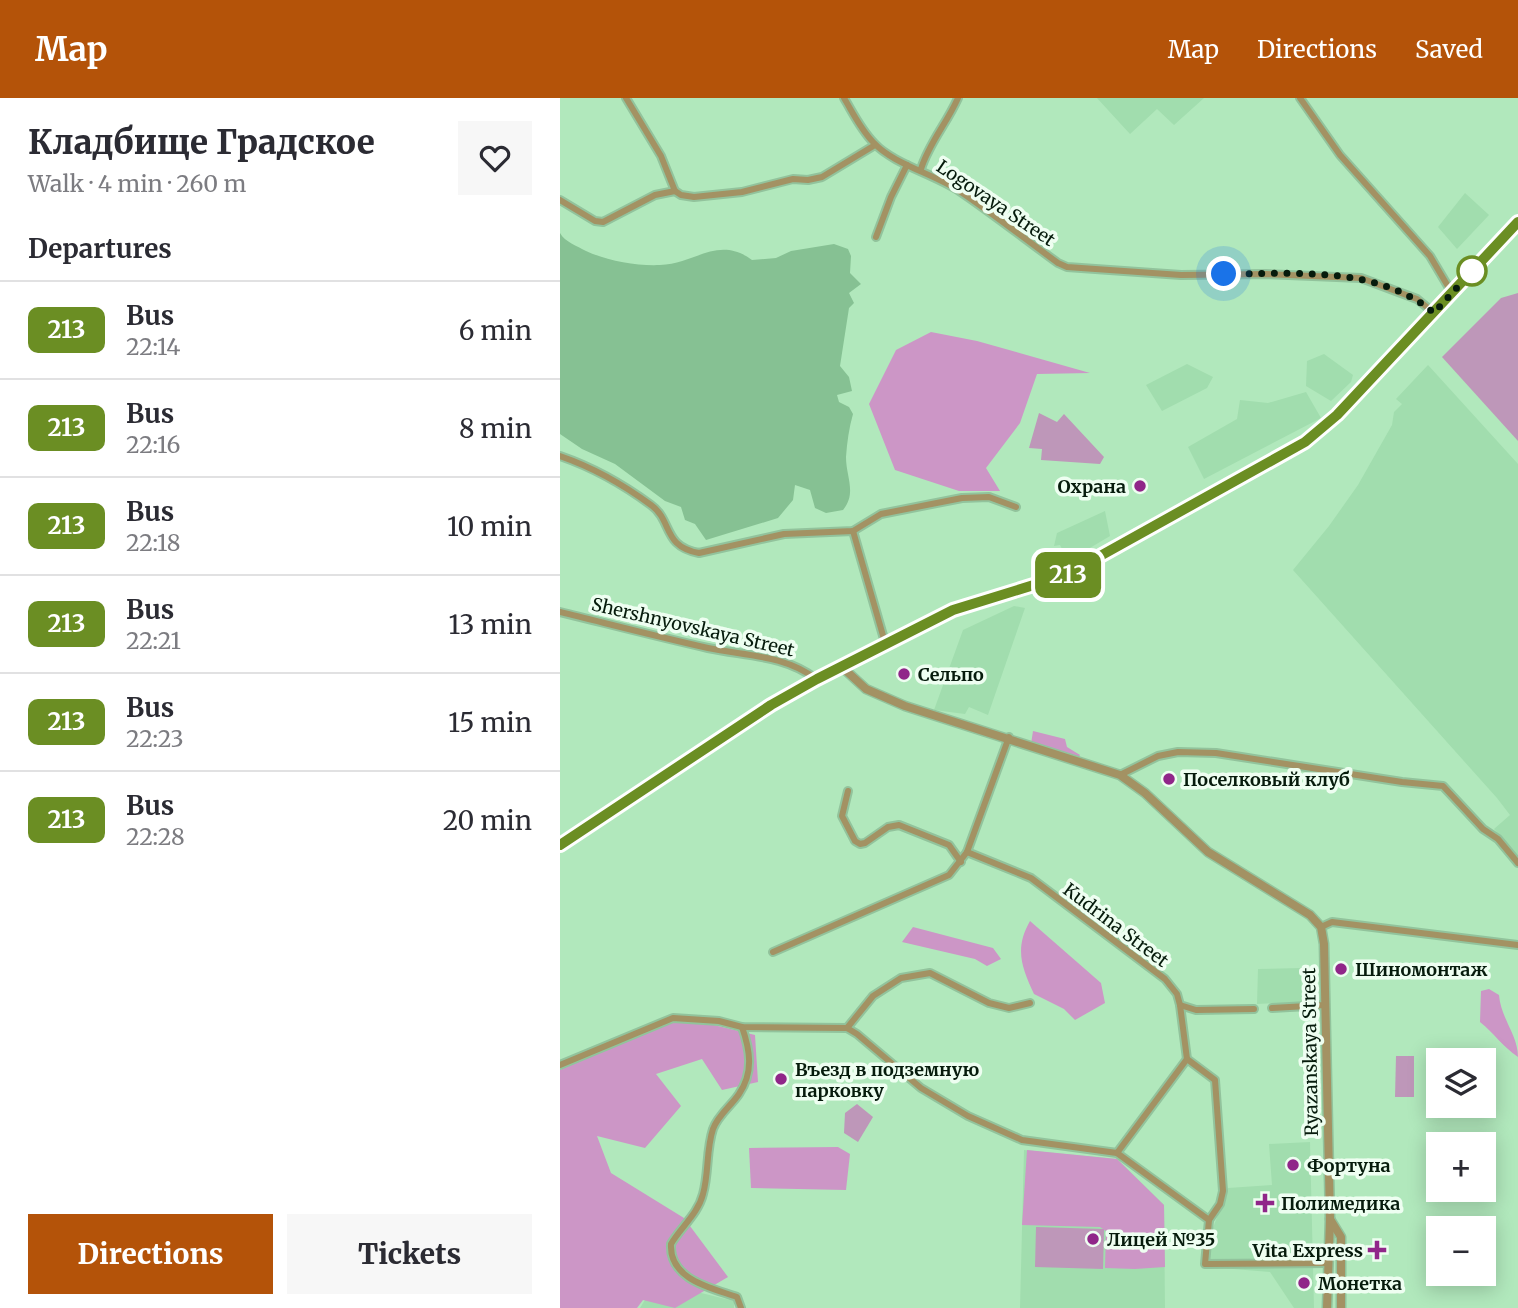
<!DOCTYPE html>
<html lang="en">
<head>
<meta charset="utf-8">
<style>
  :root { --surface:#fff; --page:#f7f7f7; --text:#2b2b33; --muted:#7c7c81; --line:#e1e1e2; --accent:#b45309 }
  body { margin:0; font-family:Merriweather,serif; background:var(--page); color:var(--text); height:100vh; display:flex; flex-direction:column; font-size:26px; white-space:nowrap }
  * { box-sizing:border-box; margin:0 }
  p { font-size:23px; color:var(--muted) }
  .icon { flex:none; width:38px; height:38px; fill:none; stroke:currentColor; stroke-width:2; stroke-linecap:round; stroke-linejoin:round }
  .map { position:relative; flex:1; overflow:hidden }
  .panel { display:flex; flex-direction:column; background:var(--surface); width:560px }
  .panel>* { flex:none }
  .badge { padding:0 14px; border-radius:10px; font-size:24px; line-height:46px }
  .controls { position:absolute; left:866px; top:950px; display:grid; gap:14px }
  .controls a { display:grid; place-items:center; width:70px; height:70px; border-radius:0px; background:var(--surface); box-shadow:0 4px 18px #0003; font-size:35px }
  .you { position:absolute; width:35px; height:35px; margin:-18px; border:5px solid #fff; border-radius:50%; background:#1a73e8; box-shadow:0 0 0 10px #1a73e833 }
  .map>.badge { position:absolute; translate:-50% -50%; box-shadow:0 0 0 4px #fff }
  h2 { padding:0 28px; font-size:26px; line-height:63px }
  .round { display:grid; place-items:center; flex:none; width:74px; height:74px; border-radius:0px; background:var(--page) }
  .head { display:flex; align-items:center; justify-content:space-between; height:119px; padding:0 28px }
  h1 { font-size:33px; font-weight:800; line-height:52px }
  .cta { display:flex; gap:14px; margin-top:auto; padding:14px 28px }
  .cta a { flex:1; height:80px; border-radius:0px; background:var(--accent); color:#fff; font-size:28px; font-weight:800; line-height:80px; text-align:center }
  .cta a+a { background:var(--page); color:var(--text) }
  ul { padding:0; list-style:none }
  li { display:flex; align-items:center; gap:21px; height:98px; padding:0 28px; border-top:2px solid var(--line) }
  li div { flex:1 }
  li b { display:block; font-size:26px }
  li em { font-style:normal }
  li .badge { min-width:77px; font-weight:700; text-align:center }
  header { display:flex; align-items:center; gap:42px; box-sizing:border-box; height:98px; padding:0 35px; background:var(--accent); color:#fff }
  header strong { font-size:33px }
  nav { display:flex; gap:38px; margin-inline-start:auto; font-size:24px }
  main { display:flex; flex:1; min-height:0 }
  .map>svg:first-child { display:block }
  .built { fill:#a1ddae }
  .green { fill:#be97b9 }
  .forest { fill:#cc96c6 }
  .water { fill:#86c193 }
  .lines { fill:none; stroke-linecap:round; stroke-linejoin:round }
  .minor-casing { stroke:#92c39c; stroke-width:10 }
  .tertiary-casing { stroke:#92c39c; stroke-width:11 }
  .minor { stroke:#a39263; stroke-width:6 }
  .tertiary { stroke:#a39263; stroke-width:8 }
  .line-casing { stroke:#fff; stroke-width:16 }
  .line { stroke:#6b8e23; stroke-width:10 }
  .walk { stroke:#061b0c; stroke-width:7; stroke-dasharray:0 12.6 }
  .stop-dot { fill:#fff; stroke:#6b8e23; stroke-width:3.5 }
  .poi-dot { fill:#902689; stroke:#eefef1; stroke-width:2.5 }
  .labels { text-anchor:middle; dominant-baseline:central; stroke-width:7; stroke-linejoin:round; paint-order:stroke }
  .street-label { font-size:18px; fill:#061b0c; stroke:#eefef1 }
  .poi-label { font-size:18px; font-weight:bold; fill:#061b0c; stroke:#eefef1; text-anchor:start }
</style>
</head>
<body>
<header>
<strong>Map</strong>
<nav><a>Map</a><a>Directions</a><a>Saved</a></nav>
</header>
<main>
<section class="panel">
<div class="head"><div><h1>Кладбище Градское</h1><p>Walk · 4 min · 260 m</p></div><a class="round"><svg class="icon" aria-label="heart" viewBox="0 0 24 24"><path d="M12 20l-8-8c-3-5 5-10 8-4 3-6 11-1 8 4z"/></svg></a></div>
<h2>Departures</h2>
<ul>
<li><span class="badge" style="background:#6b8e23;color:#fff">213</span><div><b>Bus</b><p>22:14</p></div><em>6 min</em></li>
<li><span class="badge" style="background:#6b8e23;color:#fff">213</span><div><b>Bus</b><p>22:16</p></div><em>8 min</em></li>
<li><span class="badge" style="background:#6b8e23;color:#fff">213</span><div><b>Bus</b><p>22:18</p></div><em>10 min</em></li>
<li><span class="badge" style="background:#6b8e23;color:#fff">213</span><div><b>Bus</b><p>22:21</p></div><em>13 min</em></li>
<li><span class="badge" style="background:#6b8e23;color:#fff">213</span><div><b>Bus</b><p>22:23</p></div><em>15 min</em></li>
<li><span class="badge" style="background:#6b8e23;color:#fff">213</span><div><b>Bus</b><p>22:28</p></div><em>20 min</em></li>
</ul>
<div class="cta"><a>Directions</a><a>Tickets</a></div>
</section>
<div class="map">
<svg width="958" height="1210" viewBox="0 0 958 1210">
  <rect width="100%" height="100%" fill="#b1e8bc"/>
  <!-- built -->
  <g class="built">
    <path d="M537 0H644L614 27 597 11 570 36Z"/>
    <path d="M905 95 929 117 897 151 878 129Z"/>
    <path d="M764 256 793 277 791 284 771 303 746 288 747 263Z"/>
    <path d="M627 266 653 279 647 290 602 313 586 287Z"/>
    <path d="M868 267 958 366V758L934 731 950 717 937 700 733 472 769 428 798 387 832 327 834 314 842 306 836 301Z"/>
    <path d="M746 294 761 320 644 381 628 349 677 321 680 302 708 305Z"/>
    <path d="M545 413 550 438 508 463 500 447 494 448 497 435Z"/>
    <path d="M454 508 465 510 428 617 409 609 405 616 374 612 403 532Z"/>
    <path d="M741 870 742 904 697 906 698 871Z"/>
    <path d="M750 1044 754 1210H734L710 1174 649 1169 651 1135 668 1090 712 1087 709 1046Z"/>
    <path d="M464 1052 557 1061 604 1107 605 1210H460Z"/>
    <path d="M96 1184 174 1203V1210H80Z"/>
  </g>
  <!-- green -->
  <g class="green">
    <path d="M958 195V343L882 259 941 200Z"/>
    <path d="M479 315 497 324 504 316 544 359 540 366 481 362 482 351 469 350Z"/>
    <path d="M836 958H854V999H835Z"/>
    <path d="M297 1006 313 1019 298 1044 284 1035 285 1015Z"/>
    <path d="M476 1129 544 1131 543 1171 475 1169Z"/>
  </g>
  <!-- forest -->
  <g class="forest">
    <path d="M371 234 417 243 530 275 477 276 460 325 426 370 440 393H399L335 372 309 306 336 252Z"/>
    <path d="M473 633 505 641 507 649 520 657 517 662 471 646Z"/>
    <path d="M470 823 541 885 545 905 515 922 504 911 474 896C462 870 454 851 470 823Z"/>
    <path d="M353 829 433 850 441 861 427 868 415 861 342 844Z"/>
    <path d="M929 891 939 897C941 921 958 937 958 959 943 949 934 935 920 924L921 893Z"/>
    <path d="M121 919 195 937 198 984 162 992 142 961 96 976 121 1008 85 1050 37 1038 51 1075 124 1120 168 1179 115 1210 83 1202 77 1210H0V972Z"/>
    <path d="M278 1049 290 1056 286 1092 191 1090 189 1050Z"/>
    <path d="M467 1052 557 1061 604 1107 605 1169 575 1171 545 1170 546 1133 540 1129 462 1127Z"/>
  </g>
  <!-- water -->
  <path class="water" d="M0 135C5 144 17 148 26 153 48 163 76 168 100 167 135 166 158 137 192 162L216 160 231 153 274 146 288 151 291 158 290 175 301 186 289 195 294 205 289 210 280 268 289 279 292 293 277 297 279 304 289 309 293 316C289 330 287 344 286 359 286 379 297 395 283 412L266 415 255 410 250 392 235 387 233 402 218 420 146 442 135 426 125 422 121 409 105 403 55 366 22 351 0 336Z"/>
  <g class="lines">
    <defs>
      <g id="minor">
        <path d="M66 0 101 58 115 93 121 97 134 99 182 94 233 81 248 82 262 79 315 47"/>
        <path d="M284 0C293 15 301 32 314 45 332 65 373 76 398 92 432 115 465 141 498 165L507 169 621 177 706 176 801 180 857 201 874 215"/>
        <path d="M740 0 780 57 870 158 892 195"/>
        <path d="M361 71C369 45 387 25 398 0"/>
        <path d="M0 102 35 123 43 124 95 97 115 93"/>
        <path d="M316 139 331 99 347 67"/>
        <path d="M0 358C32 369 64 387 91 407 113 423 102 448 139 455L224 436 293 433 321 416 402 400 429 399 456 409"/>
        <path d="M293 433 326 548"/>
        <path d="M0 514C49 526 99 539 148 550 186 558 225 557 256 581"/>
        <path d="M560 677 598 658 618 654 656 655 842 684 883 688 923 731 938 741 958 765"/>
        <path d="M288 693 282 718 295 743 300 746 305 745 328 729 339 727 389 747 401 764"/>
        <path d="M407 754 449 639"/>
        <path d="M761 829 772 824 958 847"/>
        <path d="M213 854 389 777 407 754 471 780 605 881 617 896 620 907 636 912 694 911"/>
        <path d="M620 907 627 961 655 982 663 1093 660 1106 649 1122"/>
        <path d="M712 910 765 907"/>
        <path d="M287 930 313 898 341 880 370 875 429 905 449 910 470 905"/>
        <path d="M0 967 113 920 159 923 182 929 287 930 297 936 361 990 408 1018 462 1042 557 1055 649 1122 645 1166 768 1165"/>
        <path d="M557 1055 627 961"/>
        <path d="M181 1210 177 1199C152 1190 109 1182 111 1146 121 1129 138 1116 143 1096 149 1075 146 1052 153 1031 158 1017 171 1008 179 996 194 974 190 952 182 929"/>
      </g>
      <g id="tertiary">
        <path d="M282 569 306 591 345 608 560 677 585 695 648 754 750 817 761 829 764 846 770 1121 767 1210"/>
        <path d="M0 747 211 607 256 581 393 512 506 477 745 344 777 317 958 124"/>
        <path d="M770 1121 781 1139V1210"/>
      </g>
    </defs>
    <!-- minor casing -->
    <use href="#minor" class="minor-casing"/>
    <!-- tertiary casing -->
    <use href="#tertiary" class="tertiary-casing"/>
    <!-- minor -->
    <use href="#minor" class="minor"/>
    <!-- tertiary -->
    <use href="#tertiary" class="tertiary"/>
  </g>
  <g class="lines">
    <defs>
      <path id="line" d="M0 747 211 607 257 581 393 512 506 477 745 344 777 317 958 124"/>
    </defs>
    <!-- line casing -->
    <use href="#line" class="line-casing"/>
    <!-- line -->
    <use href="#line" class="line"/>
    <!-- walk -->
    <path class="walk" d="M664 176C733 176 818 167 874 215L912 173"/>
  </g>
  <!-- markers -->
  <circle class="stop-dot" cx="912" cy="173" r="14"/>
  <g class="poi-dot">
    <circle cx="580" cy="388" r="7"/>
    <circle cx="344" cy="576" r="7"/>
    <circle cx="609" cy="681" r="7"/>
    <circle cx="781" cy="871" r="7"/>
    <circle cx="221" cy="981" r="7"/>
    <circle cx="733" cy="1067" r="7"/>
    <path d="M701.5 1094.5h7v7h7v7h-7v7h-7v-7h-7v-7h7z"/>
    <circle cx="533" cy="1141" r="7"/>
    <path d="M813.5 1141.5h7v7h7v7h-7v7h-7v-7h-7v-7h7z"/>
    <circle cx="744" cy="1185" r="7"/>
  </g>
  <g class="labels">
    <!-- street labels -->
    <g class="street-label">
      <text transform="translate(436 105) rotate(34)">Logovaya Street</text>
      <text transform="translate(133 529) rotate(13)">Shershnyovskaya Street</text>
      <text transform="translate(556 827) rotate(37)">Kudrina Street</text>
      <text transform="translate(750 954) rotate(-91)">Ryazanskaya Street</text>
    </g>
    <!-- poi labels -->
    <g class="poi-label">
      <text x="566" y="388" text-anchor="end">Охрана</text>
      <text x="358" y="576">Сельпо</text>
      <text x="623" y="681">Поселковый клуб</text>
      <text x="795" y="871">Шиномонтаж</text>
      <text x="235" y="971">Въезд в подземную<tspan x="235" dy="21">парковку</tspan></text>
      <text x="747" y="1067">Фортуна</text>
      <text x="721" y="1105">Полимедика</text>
      <text x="547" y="1141">Лицей №35</text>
      <text x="803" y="1152" text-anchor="end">Vita Express</text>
      <text x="758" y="1185">Монетка</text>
    </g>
  </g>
</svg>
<div class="controls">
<a><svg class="icon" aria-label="layers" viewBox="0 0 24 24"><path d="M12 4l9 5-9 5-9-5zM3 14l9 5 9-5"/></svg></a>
<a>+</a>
<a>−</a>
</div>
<div class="you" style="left:664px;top:176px"></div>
<b class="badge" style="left:508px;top:477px;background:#6b8e23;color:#fff">213</b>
</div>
</main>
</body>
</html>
